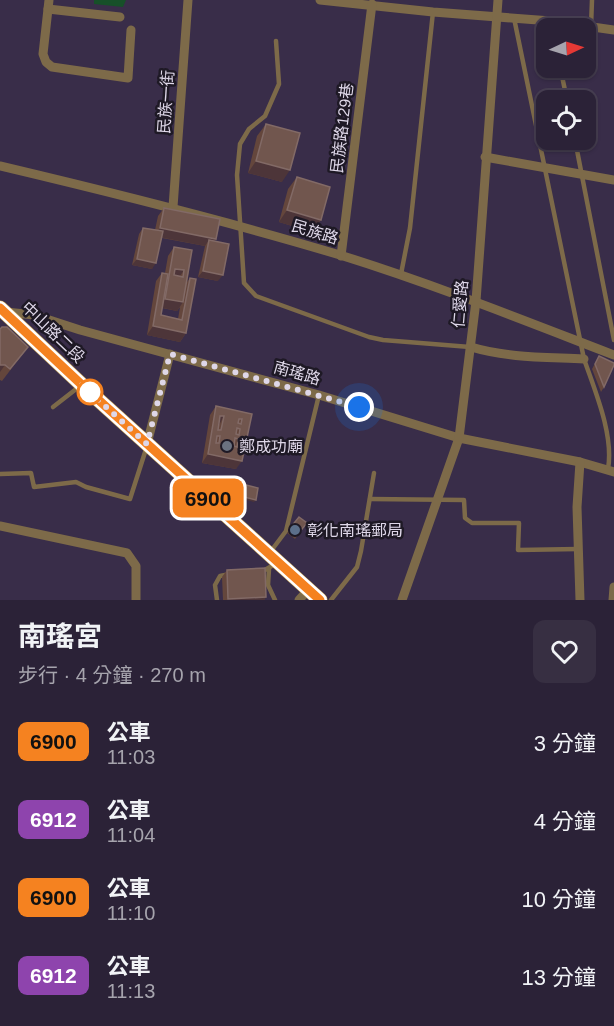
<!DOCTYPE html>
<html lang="zh-TW">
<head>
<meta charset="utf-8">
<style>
  :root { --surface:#2b2237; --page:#372f42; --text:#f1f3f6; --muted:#a6a4ad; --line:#473f52 }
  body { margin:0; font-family:Arial,"Noto Sans TC",sans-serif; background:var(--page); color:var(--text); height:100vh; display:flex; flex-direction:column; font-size:22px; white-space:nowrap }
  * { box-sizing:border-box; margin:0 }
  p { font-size:20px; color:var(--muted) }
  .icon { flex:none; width:33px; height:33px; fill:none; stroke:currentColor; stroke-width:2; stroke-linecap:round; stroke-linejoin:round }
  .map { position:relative; height:600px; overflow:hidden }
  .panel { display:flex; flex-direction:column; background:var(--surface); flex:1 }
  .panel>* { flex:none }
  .badge { padding:0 12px; border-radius:9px; font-size:21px; line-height:39px }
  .needle { width:39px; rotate:86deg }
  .fabs { position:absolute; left:536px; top:18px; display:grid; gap:12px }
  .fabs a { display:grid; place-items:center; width:60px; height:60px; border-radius:12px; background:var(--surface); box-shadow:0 2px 4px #0004,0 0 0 2px var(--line); font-size:30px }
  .you { position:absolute; width:30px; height:30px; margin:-15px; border:4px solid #fff; border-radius:50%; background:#1a73e8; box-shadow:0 0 0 9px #1a73e833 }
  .map>.badge { position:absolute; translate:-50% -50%; box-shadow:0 0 0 3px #fff }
  .round { display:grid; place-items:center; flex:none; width:63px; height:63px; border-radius:12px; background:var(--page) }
  .headline { display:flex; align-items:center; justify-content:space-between; height:102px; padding:0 18px }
  h1 { font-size:28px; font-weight:700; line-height:45px }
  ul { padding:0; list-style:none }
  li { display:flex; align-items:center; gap:18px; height:78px; padding:0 18px }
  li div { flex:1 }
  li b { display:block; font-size:22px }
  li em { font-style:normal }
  li .badge { min-width:66px; font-weight:700; text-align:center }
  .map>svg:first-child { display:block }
  .green { fill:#175029 }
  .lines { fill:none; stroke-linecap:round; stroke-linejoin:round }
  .service { stroke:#7d6a49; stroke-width:4.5 }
  .minor { stroke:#7d6a49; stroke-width:9 }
  .primary { stroke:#c59f57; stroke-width:15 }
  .wall { fill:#64463c; fill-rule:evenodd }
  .shaded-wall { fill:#4d3539 }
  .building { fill:#71564e; stroke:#826a66; stroke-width:1.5; fill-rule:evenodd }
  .line-casing { stroke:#fff; stroke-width:14 }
  .line { stroke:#f58220; stroke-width:9 }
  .walk { stroke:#ded7e8; stroke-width:6; stroke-dasharray:0 10.8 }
  .stop-dot { fill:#fff; stroke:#f58220; stroke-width:3 }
  .worship-dot { fill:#6b7280; stroke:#1e1925; stroke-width:2 }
  .service-dot { fill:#5c6f8a; stroke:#1e1925; stroke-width:2 }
  .labels { text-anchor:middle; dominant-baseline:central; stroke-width:5; stroke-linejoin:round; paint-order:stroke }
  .street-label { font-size:16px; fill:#ded7e8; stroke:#1e1925 }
  .poi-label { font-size:16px; fill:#ded7e8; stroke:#1e1925; text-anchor:start }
</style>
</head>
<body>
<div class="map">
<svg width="614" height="600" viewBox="0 0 614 600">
  <rect width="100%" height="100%" fill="#392d49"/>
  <!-- green -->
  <path class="green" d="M94 0H126L123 7 94 4Z"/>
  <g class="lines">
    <!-- service -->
    <g class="service">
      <path d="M514 18 584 359C595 391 614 435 608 469"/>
      <path d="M591 27 592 0"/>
      <path d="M276 41 279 84 265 116 249 129 240 144 237 175 244 283 256 296 369 337 383 340 470 347"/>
      <path d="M562 76 567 100"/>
      <path d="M575 140 614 340"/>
      <path d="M401 274 410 228 433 12"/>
      <path d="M53 407 80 386"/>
      <path d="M0 474 31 473 34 487 76 482 86 487 130 499 147 446"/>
      <path d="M370 499 464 500 465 518 472 523H519L518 550 578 549"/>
      <path d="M271 551 286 531 319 395"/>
      <path d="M269 569 268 585 275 600"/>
      <path d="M260 573 275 564"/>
      <path d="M217 600 215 585 220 576 230 574"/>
      <path d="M331 600 357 567 361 551 374 473"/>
    </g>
    <!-- minor -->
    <g class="minor">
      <path d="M49 0 43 54 46 62 52 67 128 78 131 30"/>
      <path d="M320 0 433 12 551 21 614 30"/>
      <path d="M48 9 120 17"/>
      <path d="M485 157 614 180"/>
      <path d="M0 166C114 193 227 221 340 255 433 284 523 320 614 355"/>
      <path d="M173 207 188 0"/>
      <path d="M341 256 372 4"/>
      <path d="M6 312 34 315 80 330 319 395 459 438 580 462 614 472"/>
      <path d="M471 347C508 358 546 357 584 359"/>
      <path d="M147 444 170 354"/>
      <path d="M0 526 127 553 136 566V600"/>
      <path d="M299 600 308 590"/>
      <path d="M402 600 459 438 476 301 498 0"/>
      <path d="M580 600 577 507 580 462"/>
      <path d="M613 600 614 587"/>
    </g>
    <!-- primary -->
    <path class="primary" d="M0 308 82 385 320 600"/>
  </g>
  <!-- wall -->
  <g class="wall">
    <path d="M266 124 282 182 248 173 257 136Z"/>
    <path d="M297 177 321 220 312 232 279 222 288 189Z"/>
    <path d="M164 208 215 241 218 281 198 277 205 246 162 238 152 269 132 265 139 234 143 228 155 230 158 216Z"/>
    <path d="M174 247 192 250 187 282 190 278 186 333 180 342 147 335 156 281 162 273H165L168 256ZM180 307 178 319 161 315 162 308 177 311Z"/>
    <path d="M0 329 28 347 2 381 0 380Z"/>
    <path d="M599 356 604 387 601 392 592 369Z"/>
    <path d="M216 406 252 414 236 469 202 463 210 415Z"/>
    <path d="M299 517 307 523 295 539 287 533Z"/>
    <path d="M227 570 266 597 264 600H223L222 577Z"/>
  </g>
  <!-- shaded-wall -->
  <g class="shaded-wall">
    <path d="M256 161 290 170 282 182 248 173Z"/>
    <path d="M287 210 321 220 312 232 279 222Z"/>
    <path d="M160 228 216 239 211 248 209 240 205 246 154 236Z"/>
    <path d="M137 259 156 263 152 269 132 265Z"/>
    <path d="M175 269 184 270 178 279 169 277Z"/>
    <path d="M203 271 223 275 218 281 198 277Z"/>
    <path d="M165 299 183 302 177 311 159 307Z"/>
    <path d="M153 326 186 333 180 342 147 335Z"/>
    <path d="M0 365H5L0 372Z"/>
    <path d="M220 416H224L219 425Z"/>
    <path d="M208 454 242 461 236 469 202 463Z"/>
    <path d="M244 497 256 500 254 502 243 499Z"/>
    <path d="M266 597 264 600H227L228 599Z"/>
  </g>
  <!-- building -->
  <g class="building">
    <path d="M266 124 300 133 290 170 256 161Z"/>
    <path d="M297 177 330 187 321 220 287 210Z"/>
    <path d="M164 208 220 219 216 239 160 228Z"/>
    <path d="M143 228 163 231 156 263 137 259Z"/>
    <path d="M209 240 229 244 223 275 203 271Z"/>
    <path d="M174 247 192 250 183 302 165 299ZM175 269 184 270 183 277 174 275Z"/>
    <path d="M162 273 168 274 161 315 182 320 190 278 196 279 186 333 153 326Z"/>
    <path d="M2 327H7L28 347 10 369 5 365H0V329Z"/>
    <path d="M599 356 614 363V365L604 387 595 364Z"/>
    <path d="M216 406 252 414 242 461 208 454ZM220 416H224L221 430H218ZM239 419H242L241 424 238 423ZM237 428 240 429 239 435 236 434ZM217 436H220L219 443H216ZM235 438 238 439 237 447 234 446Z"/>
    <path d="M246 485 258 488 256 500 244 497Z"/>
    <path d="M299 517 307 523 298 534 290 528Z"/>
    <path d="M265 568 266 597 228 599 227 570Z"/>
  </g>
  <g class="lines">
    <defs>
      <path id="line" d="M0 308 82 385 320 600"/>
    </defs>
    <!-- line casing -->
    <use href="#line" class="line-casing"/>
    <!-- line -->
    <use href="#line" class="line"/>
    <!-- walk -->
    <path class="walk" d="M90 392 82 385 147 444 170 354 359 407"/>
  </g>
  <!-- markers -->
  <circle class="stop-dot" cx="90" cy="392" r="12"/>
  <circle class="worship-dot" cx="227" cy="446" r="6"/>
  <circle class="service-dot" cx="295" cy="530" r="6"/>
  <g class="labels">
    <!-- street labels -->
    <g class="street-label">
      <text transform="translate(166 102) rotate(-86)">民族一街</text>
      <text transform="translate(342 128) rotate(-83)">民族路129巷</text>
      <text transform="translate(315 232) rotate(17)">民族路</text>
      <text transform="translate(460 304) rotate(-85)">仁愛路</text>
      <text transform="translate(53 332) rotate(44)">中山路二段</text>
      <text transform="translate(297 373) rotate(16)">南瑤路</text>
    </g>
    <!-- poi labels -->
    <g class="poi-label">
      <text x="239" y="446">鄭成功廟</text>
      <text x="307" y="530">彰化南瑤郵局</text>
    </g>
  </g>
</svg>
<div class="fabs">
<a><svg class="needle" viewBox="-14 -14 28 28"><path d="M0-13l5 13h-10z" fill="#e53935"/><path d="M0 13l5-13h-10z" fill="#a6a4ad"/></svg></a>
<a><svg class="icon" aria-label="locate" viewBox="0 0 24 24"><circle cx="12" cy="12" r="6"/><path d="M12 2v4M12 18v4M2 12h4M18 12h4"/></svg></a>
</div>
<div class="you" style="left:359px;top:407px"></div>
<b class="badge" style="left:208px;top:498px;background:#f58220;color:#111">6900</b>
</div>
<section class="panel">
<div class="headline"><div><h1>南瑤宮</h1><p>步行 · 4 分鐘 · 270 m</p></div><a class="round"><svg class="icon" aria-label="heart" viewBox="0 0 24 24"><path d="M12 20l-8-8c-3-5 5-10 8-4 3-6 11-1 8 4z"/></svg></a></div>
<ul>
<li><span class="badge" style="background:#f58220;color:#111">6900</span><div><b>公車</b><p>11:03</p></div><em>3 分鐘</em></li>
<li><span class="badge" style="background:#8e44ad;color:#fff">6912</span><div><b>公車</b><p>11:04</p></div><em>4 分鐘</em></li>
<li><span class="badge" style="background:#f58220;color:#111">6900</span><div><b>公車</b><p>11:10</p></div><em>10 分鐘</em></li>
<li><span class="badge" style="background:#8e44ad;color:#fff">6912</span><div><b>公車</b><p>11:13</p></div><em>13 分鐘</em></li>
</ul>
</section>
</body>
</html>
